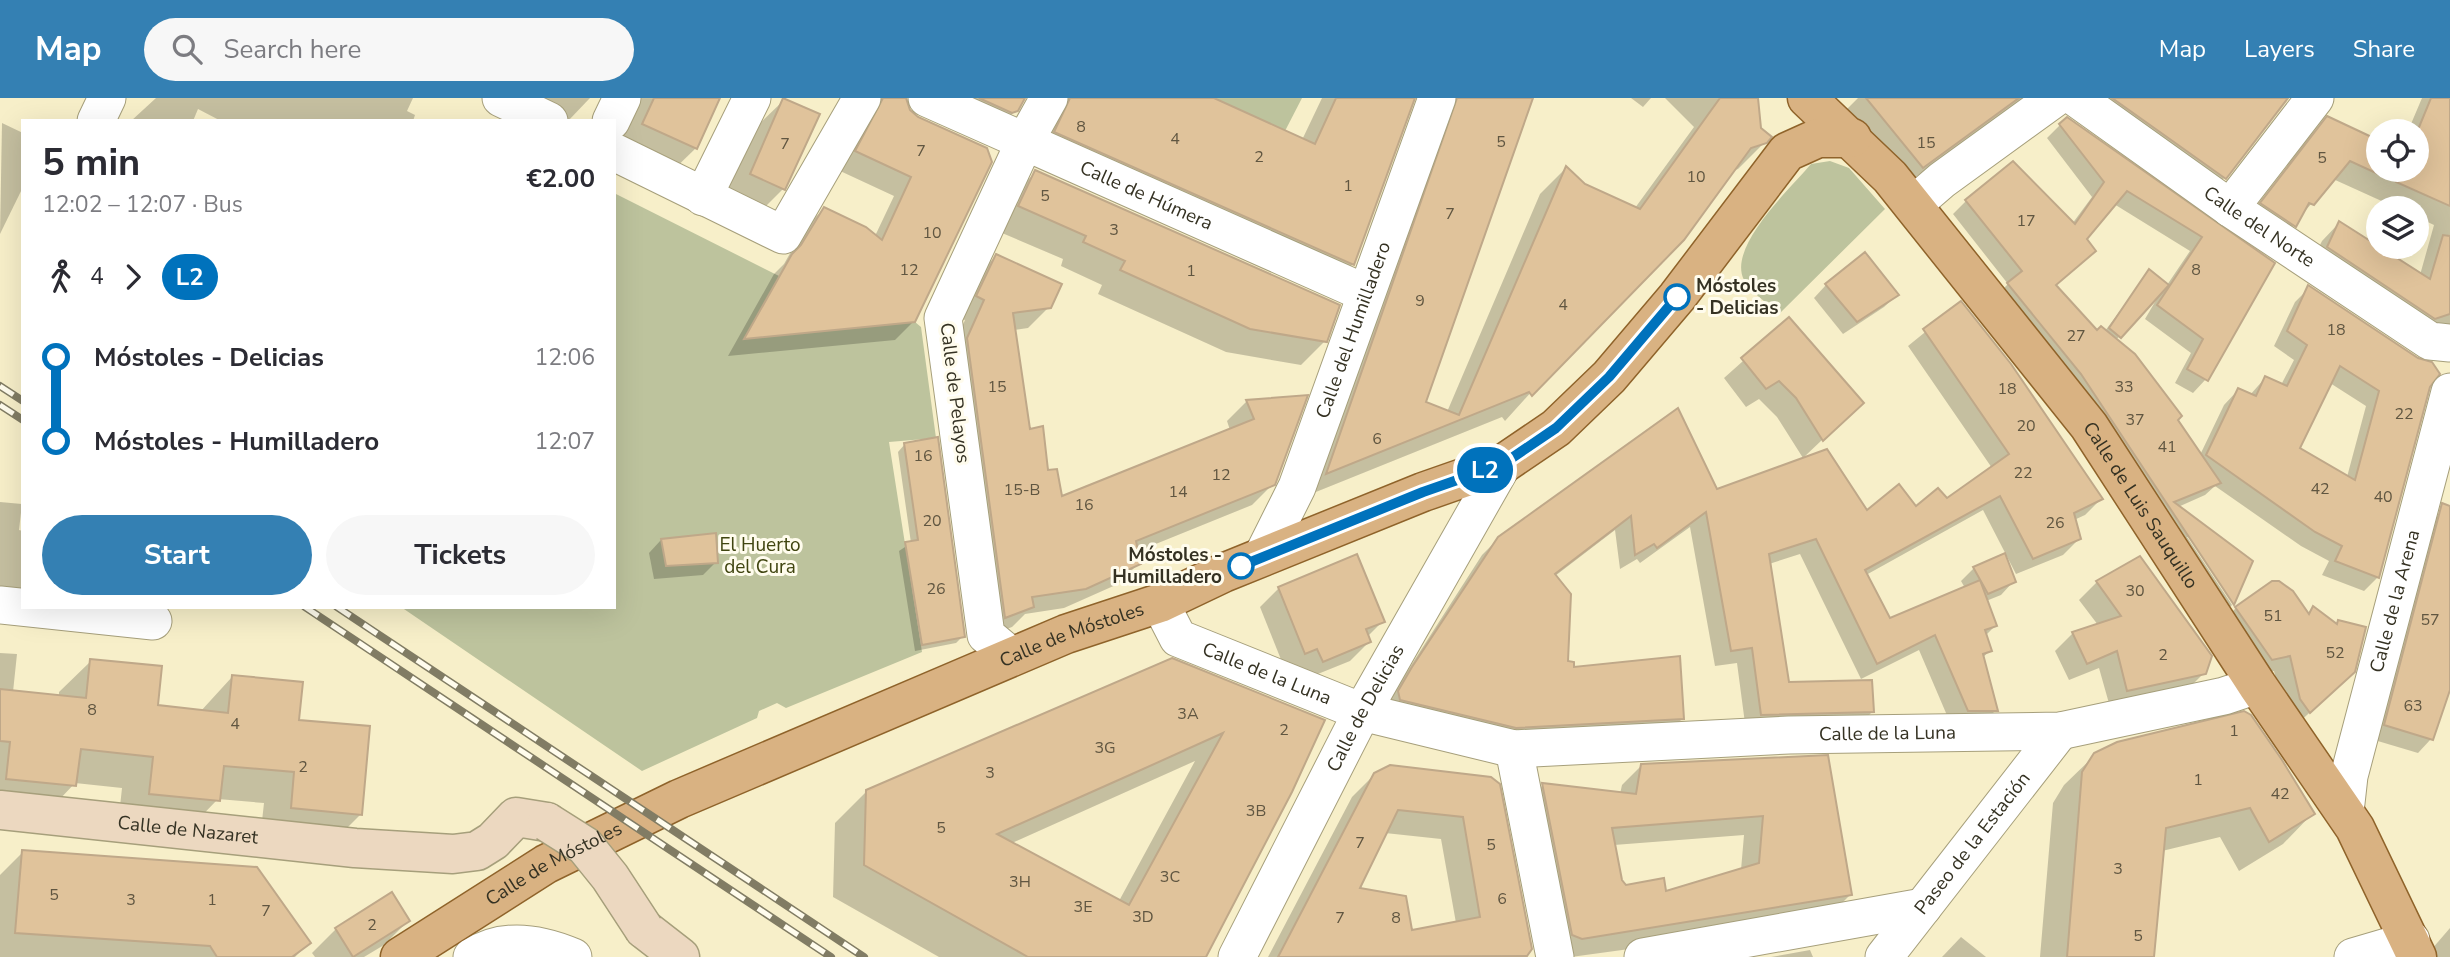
<!DOCTYPE html>
<html lang="en">
<head>
<meta charset="utf-8">
<style>
  :root { --surface:#fff; --page:#f7f7f7; --text:#2b2b33; --muted:#7c7c81; --accent:#3480b3 }
  body { margin:0; font-family:"Nunito Sans",sans-serif; background:var(--page); color:var(--text); height:100vh; display:flex; flex-direction:column; font-size:26px; white-space:nowrap }
  * { box-sizing:border-box; margin:0 }
  p { font-size:23px; color:var(--muted) }
  .icon { flex:none; width:38px; height:38px; fill:none; stroke:currentColor; stroke-width:2; stroke-linecap:round; stroke-linejoin:round }
  .map { position:relative; flex:1; overflow:hidden }
  .drawer { position:absolute; left:21px; top:21px; width:595px; height:490px; display:flex; flex-direction:column; background:var(--surface); border-radius:0px; box-shadow:0 7px 28px #0002 }
  .drawer>* { flex:none }
  .badge { padding:0 14px; border-radius:23px; font-size:24px; line-height:46px }
  .buttons { position:absolute; left:2366px; top:21px; display:grid; gap:14px }
  .buttons a { display:grid; place-items:center; width:63px; height:63px; border-radius:50%; background:var(--surface); box-shadow:0 7px 28px #0002; font-size:35px }
  .map>.badge { position:absolute; translate:-50% -50%; box-shadow:0 0 0 4px #fff }
  .legs { display:flex; align-items:center; gap:10px; height:77px; padding:0 21px; font-size:23px }
  .legs p { margin-inline-start:auto }
  .summary { display:flex; align-items:center; justify-content:space-between; height:119px; padding:0 21px }
  h1 { font-size:38px; font-weight:700; line-height:52px }
  .primary-button { display:flex; gap:14px; margin-top:auto; padding:14px 21px }
  .primary-button a { flex:1; height:80px; border-radius:42px; background:var(--accent); color:#fff; font-size:28px; font-weight:700; line-height:80px; text-align:center }
  .primary-button a+a { background:var(--page); color:var(--text) }
  ul { padding:0 21px; list-style:none }
  li { display:flex; align-items:center; gap:24px; height:84px; font-size:26px }
  li i { display:grid; place-items:center; width:10px; height:100%; margin:0 9px; background:currentColor }
  li i::after { content:''; width:18px; height:18px; margin:-9px; border:5px solid; border-radius:50%; background:var(--surface) }
  li p { margin-inline-start:auto }
  li:first-child i { background:linear-gradient(#0000 50%,currentColor 0) }
  li:last-child i { background:linear-gradient(currentColor 50%,#0000 0) }
  header { display:flex; align-items:center; gap:42px; box-sizing:border-box; height:98px; padding:0 35px; background:var(--accent); color:#fff }
  header strong { font-size:33px }
  nav { display:flex; gap:38px; margin-inline-start:auto; font-size:24px }
  .search { width:490px; height:63px; background:var(--page); display:flex; align-items:center; gap:18px; box-sizing:border-box; padding:0 24px; border-radius:38px; color:var(--muted); font-size:26px }
  .map>svg:first-child { display:block }
  .green { fill:#bdc39d }
  .shadow { fill:#0003; fill-rule:evenodd }
  .building { fill:#e0c39b; stroke:#bfa889; stroke-width:2; fill-rule:evenodd }
  .lines { fill:none; stroke-linecap:round; stroke-linejoin:round }
  .street-casing { stroke:#a69f7b; stroke-width:39 }
  .secondary-casing { stroke:#a69f7b; stroke-width:41 }
  .primary-casing { stroke:#8f632a; stroke-width:41 }
  .street { stroke:#fff; stroke-width:37 }
  .secondary { stroke:#ecd8c0; stroke-width:38 }
  .primary { stroke:#d9b282; stroke-width:38 }
  .rail-casing { stroke:#817c64; stroke-width:8 }
  .rail { stroke:#fffced; stroke-width:5; stroke-dasharray:16; stroke-linecap:butt }
  .secondary-bridge-casing { stroke:#a69f7b; stroke-width:41; stroke-linecap:butt }
  .secondary-bridge { stroke:#ecd8c0; stroke-width:38 }
  .line-1-casing { stroke:#fff; stroke-width:16 }
  .line-1 { stroke:#0072bc; stroke-width:10 }
  .stop-1-dot { fill:#fff; stroke:#0072bc; stroke-width:3.5 }
  .labels { text-anchor:middle; dominant-baseline:central; stroke-width:6; stroke-linejoin:round; paint-order:stroke }
  .number-label { font-size:16px; fill:#605641 }
  .street-label { font-size:19px; fill:#353223; stroke:#fffced }
  .stop-label { font-size:19px; font-weight:bold; fill:#353223; stroke:#fffced; text-anchor:start }
  .park-label { font-size:19px; fill:#404510; stroke:#fffced }
</style>
</head>
<body>
<header>
<strong>Map</strong>
<div class="search"><svg class="icon" aria-label="search" viewBox="0 0 24 24"><circle cx="10" cy="10" r="6"/><path d="M15 15l6 6"/></svg>Search here</div>
<nav><a>Map</a><a>Layers</a><a>Share</a></nav>
</header>
<div class="map">
<svg width="2450" height="859" viewBox="0 0 2450 859">
  <rect width="100%" height="100%" fill="#f7efc9"/>
  <!-- green -->
  <g class="green">
    <path d="M1214 0H1302L1285 33Z"/>
    <path d="M1830 63 1849 70 1885 111 1779 216C1769 206 1750 194 1744 182 1727 149 1790 91 1811 66Z"/>
    <path d="M614 95 779 178 745 241 915 224 921 229 936 340 889 344 922 554 786 610 777 605 759 613 757 620 642 673 401 509H614Z"/>
  </g>
  <!-- shadow -->
  <g class="shadow">
    <path d="M156 0H413L407 13 415 17 413 23H221L198 11 193 23H131Z"/>
    <path d="M507 0H590L568 23H535Z"/>
    <path d="M638 0H718L696 50 664 81 614 54Z"/>
    <path d="M866 0H905L909 14 986 51 914 223 895 242 728 258 774 176 784 166 805 129 824 111 875 138 894 98 838 72Z"/>
    <path d="M919 0H1023L1016 12 997 31Z"/>
    <path d="M1062 0H1210L1302 42 1322 0H1413L1353 166 1323 196 1026 64Z"/>
    <path d="M1438 0H1519L1423 305 1447 314 1540 96 1566 70 1584 87 1635 110 1694 29 1665 0H1757L1759 31 1770 39 1738 71 1732 73 1505 323 1502 319 1301 400Z"/>
    <path d="M1631 0H1651L1643 9Z"/>
    <path d="M1858 0H2032L2022 2 1903 88 1843 15Z"/>
    <path d="M2056 0H2287L2224 80 2205 99Z"/>
    <path d="M2422 0H2450V227L2417 238 2310 167 2322 143 2339 125 2420 177 2434 127 2417 119V110H2397L2333 81 2277 145 2244 124 2310 38 2328 20 2378 44V72H2417V33H2408Z"/>
    <path d="M784 2 783 91 752 122 719 108 752 33Z"/>
    <path d="M2 25 23 35V89L0 136Z"/>
    <path d="M2060 27 2273 166 2206 281 2193 295 2175 285 2191 255 2145 221 2162 192 2116 242 2200 357 2224 307 2238 292 2250 297 2265 280 2281 287 2294 262 2274 248 2295 204 2309 190 2428 288 2378 479 2364 493 2322 477 2329 463 2301 448 2215 388 2205 397 2178 409 2191 439H2187L2232 507 2220 519 1995 199 2008 186 1953 116 1966 103 2072 126 2092 99 2047 40ZM2114 106 2190 153 2167 187 2149 174 2105 233 2097 235 2054 188 2094 153 2085 141ZM2330 285 2366 308 2347 379 2298 350Z"/>
    <path d="M1035 75 1325 243 1301 267 1226 254 1098 196 1102 187 1061 168 1063 161 995 132 1011 98Z"/>
    <path d="M996 158 1049 209 1028 230 1014 232 1029 333 1061 400 1230 332 1227 323 1247 303 1305 299 1273 386 1252 407 1136 454 1139 465 1118 486 1064 510 1025 516 1012 529 985 539 947 262 965 222 957 219 976 178Z"/>
    <path d="M1826 187 1897 197 1884 209 1843 236 1814 200Z"/>
    <path d="M1961 205 2101 401 2085 417 2074 422 2079 441 2063 457 2016 476 1983 412 1866 477 1889 522 1965 490 1961 483 1974 470 2013 484 2001 497 1986 503 1995 528 1985 538 1990 553 1982 560 1996 612 1980 628 1952 629 1919 552 1861 581 1800 456 1769 466 1787 586 1873 613 1857 629 1746 633 1737 565 1715 568 1690 429 1640 465 1637 461 1620 471 1615 432 1555 478 1566 565 1573 571 1682 621 1666 637 1499 645 1383 611 1482 457 1499 440 1717 393 1866 415 1915 410 1946 402 1992 370 1908 248Z"/>
    <path d="M1789 222 1842 323 1803 360 1777 319 1759 301 1746 309 1724 280Z"/>
    <path d="M905 346 963 538 956 545 915 553 899 453 911 445 898 354Z"/>
    <path d="M0 404 22 406 19 432 23 433V507L0 505Z"/>
    <path d="M2441 414 2450 416V593L2431 641 2418 655 2371 641 2428 427Z"/>
    <path d="M661 442 716 464 703 477 654 481 649 455Z"/>
    <path d="M2140 460 2204 575 2186 593 2110 609 2099 570 2069 582 2055 553 2073 535 2098 527 2079 502 2097 484Z"/>
    <path d="M1279 490 1383 523 1367 539 1369 544 1350 563 1303 582 1286 574 1260 509Z"/>
    <path d="M2236 510 2307 516 2313 510 2335 527 2339 524 2336 590 2293 630 2284 617 2274 573 2256 577 2220 526Z"/>
    <path d="M0 555 17 556 13 594 59 599V594L91 563 156 609 200 614 232 579 297 623 361 716 329 748 260 741 264 705 218 701 186 734 118 727 122 690 75 685 43 719 0 714Z"/>
    <path d="M1172 562 1290 694 1204 859H939L833 799 835 725 867 693ZM1195 663 1119 803 1012 745Z"/>
    <path d="M2095 657 2312 716 2283 746 2239 773 2220 739 2162 753 2153 859H2040L2053 705 2064 687Z"/>
    <path d="M1826 659 1850 797 1830 817 1739 836 1571 859 1523 707 1543 687 1620 696 1622 687 1642 667ZM1744 737 1741 772 1664 796 1625 789 1621 783 1614 747Z"/>
    <path d="M1375 676 1490 681 1530 850 1524 859H1268L1352 699ZM1385 735 1441 741 1456 825 1411 834 1358 791Z"/>
    <path d="M23 754 309 844 295 859H0V777Z"/>
    <path d="M408 823 384 847 364 859H315L312 855 336 831Z"/>
    <path d="M2450 830V859H2425Z"/>
    <path d="M1961 839 1986 859H1942Z"/>
    <path d="M1810 852 1813 859H1771Z"/>
  </g>
  <!-- building -->
  <g class="building">
    <path d="M654 0H720L697 51 642 26Z"/>
    <path d="M783 0 820 16 785 92 750 76Z"/>
    <path d="M883 0H906L910 12 918 19 987 50 992 64 915 224 744 241 792 156 801 147 824 109 866 129 882 142 911 79 855 53Z"/>
    <path d="M979 0H1025L1018 13 1012 15Z"/>
    <path d="M1070 0H1214L1315 46 1336 0H1415L1354 167 1054 34Z"/>
    <path d="M1457 0H1533L1426 304 1459 317 1566 68 1585 86 1640 111 1720 0H1758L1761 30 1772 39 1767 45 1751 50 1684 142 1532 298 1529 294 1326 376Z"/>
    <path d="M1866 0H2019L1923 70Z"/>
    <path d="M2112 0H2288L2226 81Z"/>
    <path d="M2431 0H2450V108L2396 84 2401 72H2417V34Z"/>
    <path d="M2327 18 2378 42V76L2350 63 2314 107 2309 105 2296 129 2260 105Z"/>
    <path d="M2067 19 2275 165 2208 283 2187 271 2203 241 2157 207 2202 139 2127 93 2087 141 2096 153 2056 187 2097 232 2101 228 2135 256 2182 318 2178 322 2221 385 2174 404 2253 463 2234 507 2081 276 2007 185 2022 173 1965 102 2013 63 2075 126 2104 84 2059 26Z"/>
    <path d="M1035 72 1340 207 1327 244 1250 231 1120 172 1125 163 1083 144 1086 138 1018 108Z"/>
    <path d="M2339 123 2430 181 2443 137 2450 138V216L2435 221 2327 149Z"/>
    <path d="M1865 154 1899 197 1857 224 1825 186Z"/>
    <path d="M996 156 1062 186 1051 210 1013 215 1030 331 1043 328 1048 372 1057 371 1062 398 1254 321 1246 302 1308 297 1275 387 1136 443 1141 466 1086 491 1032 499 1034 509 1005 520 967 240 984 202 976 198Z"/>
    <path d="M2149 171 2169 187 2121 240 2109 230Z"/>
    <path d="M2308 187 2418 260 2432 264 2440 276 2430 289 2379 480 2335 463 2342 448 2315 434 2206 357 2238 290 2256 298 2265 278 2287 288 2307 247 2287 233ZM2340 268 2379 293 2355 382 2300 350Z"/>
    <path d="M1961 203 2011 266 2103 401 2074 415 2081 441 2033 461 2000 398 1865 472 1890 520 1980 482 1997 528 1985 532 1992 553 1983 556 1998 613H1968L1935 537 1877 566 1816 441 1769 456 1789 584 1872 582 1874 614 1761 617 1752 550 1731 553 1706 414 1657 450 1654 446 1635 457 1631 418 1555 476 1571 496 1568 563 1574 564V569L1680 558 1684 621 1516 630 1400 602 1398 593 1412 569 1498 439 1678 310 1717 391 1827 351 1867 412 1899 386 1916 408 1938 390 1947 400 2009 356 1923 231Z"/>
    <path d="M1789 219 1864 305 1823 343 1796 300 1779 283 1766 291 1741 260Z"/>
    <path d="M938 339 965 539 922 547 905 444 918 442 904 345Z"/>
    <path d="M2442 405 2450 408V592L2433 642 2384 627Z"/>
    <path d="M716 435 718 465 666 468 661 441Z"/>
    <path d="M2005 455 2016 484 1988 496 1973 469Z"/>
    <path d="M1357 456 1385 524 1366 531 1371 544 1323 564 1317 551 1305 556 1278 489Z"/>
    <path d="M2140 458 2212 558 2206 576 2127 593 2117 553 2087 566 2072 534 2121 518 2096 483Z"/>
    <path d="M2272 483H2279L2293 493 2309 516 2313 508 2337 526 2338 522 2366 529 2355 574 2310 615 2300 601 2290 558 2272 562 2235 509Z"/>
    <path d="M1172 560 1325 622 1292 694 1206 859H1028L864 767 866 692ZM1223 635 1129 807 997 736 1132 676Z"/>
    <path d="M90 561 162 568 158 607 228 615 232 577 303 584 299 622 370 628 362 717 291 710 294 674 224 668 220 703 149 696 153 659 81 651 76 688 6 681 10 644 0 643V591L86 600Z"/>
    <path d="M2244 613 2251 617 2282 662 2315 716 2269 744 2250 710 2166 730 2154 859H2067L2082 674 2094 655 2117 644Z"/>
    <path d="M1828 657 1852 797 1582 841 1572 837 1542 685 1636 696 1641 666ZM1763 718 1759 765 1666 793 1664 780 1626 787 1622 782 1612 730Z"/>
    <path d="M1390 667 1491 679 1500 686 1532 851 1527 858 1278 859 1374 675ZM1398 712 1463 719 1480 819 1412 832 1406 798 1360 790Z"/>
    <path d="M22 752 257 769 311 845 292 859H217L210 848 15 835Z"/>
    <path d="M392 794 410 823 353 859 335 830Z"/>
  </g>
  <g class="lines">
    <defs>
      <g id="street">
        <path d="M501 0 549 23"/>
        <path id="s1" d="M927 0 1365 195"/>
        <path id="s2" d="M2076 0 2230 110 2430 243 2450 245"/>
        <path d="M96 23 107 0"/>
        <path d="M611 23 622 0"/>
        <path d="M614 54 783 137 862 0"/>
        <path d="M703 99 752 0"/>
        <path d="M1913 107 1942 82 2055 0"/>
        <path d="M2230 110 2315 0"/>
        <path id="s3" d="M1262 459 1297 389 1437 0"/>
        <path id="s4" d="M1160 505 1178 540 1362 614 1514 651 1789 637 2060 633 2224 598 2257 587"/>
        <path d="M0 507 153 523"/>
        <path d="M1012 559 986 537 943 220 1025 43 1049 0"/>
        <path d="M1514 651 1555 859"/>
        <path id="s5" d="M2345 714 2349 678 2450 294"/>
        <path d="M472 859C504 838 540 845 573 859"/>
        <path id="s6" d="M1237 859 1362 614 1503 366"/>
        <path d="M1643 859 1923 809"/>
        <path id="s7" d="M1884 859 2060 633"/>
        <path d="M2353 859 2411 842"/>
      </g>
      <g id="secondary">
        <path id="s8" d="M0 712 355 750 453 756 477 753 493 743 516 719 547 724"/>
        <path d="M644 831 680 859"/>
      </g>
      <g id="primary">
        <path id="s9" d="M1807 0 1890 79 2089 328 2257 587 2355 730 2417 859"/>
        <path id="s10" d="M400 859 546 766 679 701 1066 536 1160 505 1223 475 1423 394 1503 366 1556 330 1609 279 1677 199 1787 54 1818 40H1852"/>
      </g>
    </defs>
    <!-- street casing -->
    <use href="#street" class="street-casing"/>
    <!-- secondary casing -->
    <use href="#secondary" class="secondary-casing"/>
    <!-- primary casing -->
    <use href="#primary" class="primary-casing"/>
    <!-- street -->
    <use href="#street" class="street"/>
    <!-- secondary -->
    <use href="#secondary" class="secondary"/>
    <!-- primary -->
    <use href="#primary" class="primary"/>
    <defs>
      <g id="rail">
        <path d="M0 288 23 303"/>
        <path d="M0 307 23 322"/>
        <path d="M305 509 831 859"/>
        <path d="M337 509 864 859"/>
      </g>
    </defs>
    <!-- rail casing -->
    <use href="#rail" class="rail-casing"/>
    <!-- rail -->
    <use href="#rail" class="rail"/>
    <defs>
      <path id="secondary-bridge" d="M547 724 585 748 610 779 644 831"/>
    </defs>
    <!-- secondary-bridge casing -->
    <use href="#secondary-bridge" class="secondary-bridge-casing"/>
    <!-- secondary-bridge -->
    <use href="#secondary-bridge" class="secondary-bridge"/>
  </g>
  <g class="lines">
    <defs>
      <path id="line-1" d="M1241 468 1423 394 1503 366 1556 330 1609 279 1677 199"/>
    </defs>
    <!-- line-1 casing -->
    <use href="#line-1" class="line-1-casing"/>
    <!-- line-1 -->
    <use href="#line-1" class="line-1"/>
  </g>
  <!-- markers -->
  <g class="stop-1-dot">
    <circle cx="1677" cy="199" r="12"/>
    <circle cx="1241" cy="468" r="12"/>
  </g>
  <g class="labels">
    <!-- number labels -->
    <g class="number-label">
      <text x="1081" y="29">8</text>
      <text x="1175" y="41">4</text>
      <text x="1501" y="44">5</text>
      <text x="1926" y="45">15</text>
      <text x="785" y="46">7</text>
      <text x="921" y="53">7</text>
      <text x="1259" y="59">2</text>
      <text x="2322" y="60">5</text>
      <text x="1696" y="79">10</text>
      <text x="1348" y="88">1</text>
      <text x="1045" y="98">5</text>
      <text x="1450" y="116">7</text>
      <text x="2026" y="123">17</text>
      <text x="1114" y="132">3</text>
      <text x="932" y="135">10</text>
      <text x="909" y="172">12</text>
      <text x="2196" y="172">8</text>
      <text x="1191" y="173">1</text>
      <text x="1420" y="203">9</text>
      <text x="1563" y="207">4</text>
      <text x="2336" y="232">18</text>
      <text x="2076" y="238">27</text>
      <text x="997" y="289">15</text>
      <text x="2124" y="289">33</text>
      <text x="2007" y="291">18</text>
      <text x="2404" y="316">22</text>
      <text x="2135" y="322">37</text>
      <text x="2026" y="328">20</text>
      <text x="1377" y="341">6</text>
      <text x="2167" y="349">41</text>
      <text x="923" y="358">16</text>
      <text x="2023" y="375">22</text>
      <text x="1221" y="377">12</text>
      <text x="2320" y="391">42</text>
      <text x="1022" y="392">15-B</text>
      <text x="1178" y="394">14</text>
      <text x="2383" y="399">40</text>
      <text x="1084" y="407">16</text>
      <text x="932" y="423">20</text>
      <text x="2055" y="425">26</text>
      <text x="936" y="491">26</text>
      <text x="2135" y="493">30</text>
      <text x="2273" y="518">51</text>
      <text x="2430" y="522">57</text>
      <text x="2335" y="555">52</text>
      <text x="2163" y="557">2</text>
      <text x="2413" y="608">63</text>
      <text x="92" y="612">8</text>
      <text x="1188" y="616">3A</text>
      <text x="235" y="626">4</text>
      <text x="1284" y="632">2</text>
      <text x="2234" y="633">1</text>
      <text x="1105" y="650">3G</text>
      <text x="303" y="669">2</text>
      <text x="990" y="675">3</text>
      <text x="2198" y="682">1</text>
      <text x="2280" y="696">42</text>
      <text x="1256" y="713">3B</text>
      <text x="941" y="730">5</text>
      <text x="1360" y="745">7</text>
      <text x="1491" y="747">5</text>
      <text x="2118" y="771">3</text>
      <text x="1170" y="779">3C</text>
      <text x="1020" y="784">3H</text>
      <text x="54" y="797">5</text>
      <text x="1502" y="801">6</text>
      <text x="131" y="802">3</text>
      <text x="212" y="802">1</text>
      <text x="1083" y="809">3E</text>
      <text x="266" y="813">7</text>
      <text x="1143" y="819">3D</text>
      <text x="1340" y="820">7</text>
      <text x="1396" y="820">8</text>
      <text x="372" y="827">2</text>
      <text x="2138" y="838">5</text>
    </g>
    <!-- street labels -->
    <g class="street-label">
      <text stroke="none"><textPath href="#s1" startOffset="240">Calle de Húmera</textPath></text>
      <text stroke="none"><textPath href="#s2" startOffset="224">Calle del Norte</textPath></text>
      <text stroke="none"><textPath href="#s3" startOffset="245">Calle del Humilladero</textPath></text>
      <text transform="translate(955 295) rotate(83)">Calle de Pelayos</text>
      <text stroke="none"><textPath href="#s9" startOffset="528">Calle de Luis Sauquillo</textPath></text>
      <text stroke="none"><textPath href="#s5" startOffset="217">Calle de la Arena</textPath></text>
      <text stroke="none"><textPath href="#s10" startOffset="747">Calle de Móstoles</textPath></text>
      <text stroke="none"><textPath href="#s4" startOffset="135">Calle de la Luna</textPath></text>
      <text stroke="none"><textPath href="#s6" startOffset="280">Calle de Delicias</textPath></text>
      <text stroke="none"><textPath href="#s4" startOffset="768">Calle de la Luna</textPath></text>
      <text stroke="none"><textPath href="#s8" startOffset="189">Calle de Nazaret</textPath></text>
      <text stroke="none"><textPath href="#s7" startOffset="144">Paseo de la Estación</textPath></text>
      <text stroke="none"><textPath href="#s10" startOffset="180">Calle de Móstoles</textPath></text>
    </g>
    <!-- stop labels -->
    <g class="stop-label">
      <text x="1696" y="188">Móstoles<tspan x="1696" dy="22">- Delicias</tspan></text>
      <text x="1222" y="457" text-anchor="end">Móstoles -<tspan x="1222" dy="22">Humilladero</tspan></text>
    </g>
    <!-- park labels -->
    <g class="park-label">
      <text x="760" y="447">El Huerto<tspan x="760" dy="22">del Cura</tspan></text>
    </g>
  </g>
</svg>
<div class="buttons">
<a><svg class="icon" aria-label="locate" viewBox="0 0 24 24"><circle cx="12" cy="12" r="6"/><path d="M12 2v4M12 18v4M2 12h4M18 12h4"/></svg></a>
<a><svg class="icon" aria-label="layers" viewBox="0 0 24 24"><path d="M12 4l9 5-9 5-9-5zM3 14l9 5 9-5"/></svg></a>
</div>
<b class="badge" style="left:1485px;top:372px;background:#0072bc;color:#fff">L2</b>
<section class="drawer">
<div class="summary"><div><h1>5 min</h1><p>12:02 – 12:07 · Bus</p></div><b>€2.00</b></div>
<div class="legs"><svg class="icon" aria-label="walk" viewBox="0 0 24 24"><circle cx="13" cy="4" r="2"/><path d="M13 8l-2 6 4 7M11 14l-3 7M7 12l3-4h3l4 4"/></svg>4<svg class="icon" aria-label="forward" viewBox="0 0 24 24"><path d="M9 5l7 7-7 7"/></svg><b class="badge" style="background:#0072bc;color:#fff">L2</b></div>
<ul>
<li><i style="color:#0072bc"></i><b>Móstoles - Delicias</b><p>12:06</p></li>
<li><i style="color:#0072bc"></i><b>Móstoles - Humilladero</b><p>12:07</p></li>
</ul>
<div class="primary-button"><a>Start</a><a>Tickets</a></div>
</section>
</div>
</body>
</html>
